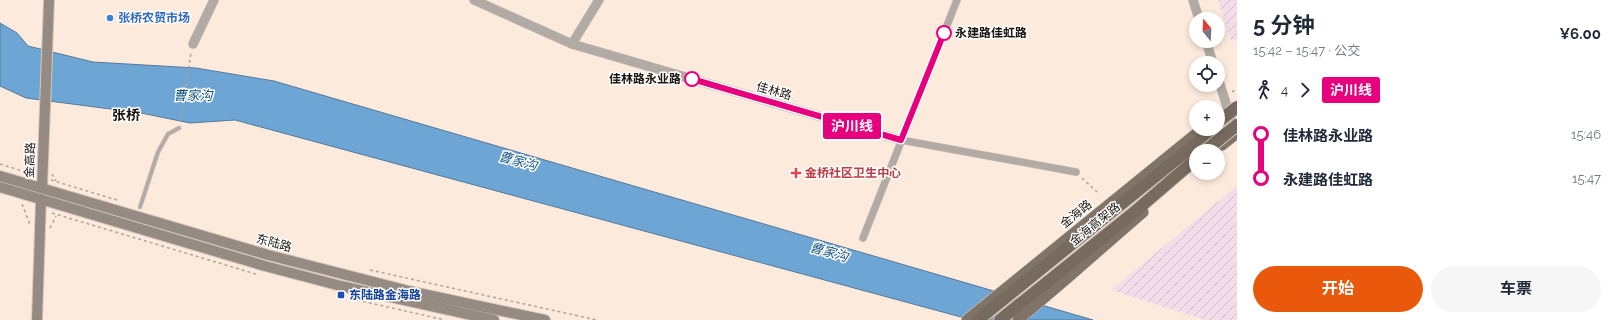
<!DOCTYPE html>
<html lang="zh">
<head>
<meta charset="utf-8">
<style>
  :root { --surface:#fff; --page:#f6f6f7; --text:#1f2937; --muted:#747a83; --accent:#ea580c }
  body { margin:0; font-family:Raleway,"Noto Sans SC",sans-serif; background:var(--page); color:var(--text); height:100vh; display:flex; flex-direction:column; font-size:15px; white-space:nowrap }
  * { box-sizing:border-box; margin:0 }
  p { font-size:13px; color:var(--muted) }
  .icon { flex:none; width:22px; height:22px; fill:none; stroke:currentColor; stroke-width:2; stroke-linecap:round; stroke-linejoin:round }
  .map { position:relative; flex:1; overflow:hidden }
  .details { display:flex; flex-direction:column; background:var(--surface); width:380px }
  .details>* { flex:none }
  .badge { padding:0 8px; border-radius:3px; font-size:14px; line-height:26px }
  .needle { width:26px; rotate:342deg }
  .tools { position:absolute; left:1189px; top:12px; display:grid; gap:8px }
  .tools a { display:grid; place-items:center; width:36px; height:36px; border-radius:50%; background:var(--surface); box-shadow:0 2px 6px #0003; font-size:20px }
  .map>.badge { position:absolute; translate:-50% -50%; box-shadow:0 0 0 2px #fff }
  .legs { display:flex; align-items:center; gap:6px; height:44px; padding:0 16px; font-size:13px }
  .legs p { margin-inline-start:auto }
  .summary { display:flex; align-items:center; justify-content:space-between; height:68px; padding:0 16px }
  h1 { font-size:22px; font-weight:700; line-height:30px }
  .cta { display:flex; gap:8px; margin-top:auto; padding:8px 16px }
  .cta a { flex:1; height:46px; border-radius:24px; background:var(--accent); color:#fff; font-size:16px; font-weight:700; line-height:46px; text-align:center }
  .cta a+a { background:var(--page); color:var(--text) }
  ul { padding:0 16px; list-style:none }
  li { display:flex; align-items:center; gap:14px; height:44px; font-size:15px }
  li i { display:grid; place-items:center; width:6px; height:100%; margin:0 5px; background:currentColor }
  li i::after { content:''; width:10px; height:10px; margin:-5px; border:3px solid; border-radius:50%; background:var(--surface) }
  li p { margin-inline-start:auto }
  li:first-child i { background:linear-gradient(#0000 50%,currentColor 0) }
  li:last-child i { background:linear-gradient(currentColor 50%,#0000 0) }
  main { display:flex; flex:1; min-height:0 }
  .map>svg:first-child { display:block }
  .industrial { fill:url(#industrial-furrows) }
  .water { fill:#6da5d5; stroke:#547a9a }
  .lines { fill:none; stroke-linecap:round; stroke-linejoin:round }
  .service-casing { stroke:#d8c8bc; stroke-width:5 }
  .minor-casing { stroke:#d8c8bc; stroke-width:8 }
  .tertiary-casing { stroke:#d8c8bc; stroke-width:10 }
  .secondary-casing { stroke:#d8c8bc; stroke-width:12 }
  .primary-casing { stroke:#d8c8bc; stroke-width:12 }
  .trunk-casing { stroke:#d8c8bc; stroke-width:14 }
  .path { stroke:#b0a398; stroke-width:1.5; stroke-dasharray:3 3; stroke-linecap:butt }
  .service { stroke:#b2aba5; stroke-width:3.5 }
  .minor { stroke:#b2aba5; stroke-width:7 }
  .tertiary { stroke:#b2aba5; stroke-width:9 }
  .secondary { stroke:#958b82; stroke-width:10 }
  .primary { stroke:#807469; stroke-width:11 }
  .trunk { stroke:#776a5e; stroke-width:12 }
  .trunk-bridge-casing { stroke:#d8c8bc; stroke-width:14; stroke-linecap:butt }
  .trunk-bridge { stroke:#776a5e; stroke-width:12 }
  .line-1-casing { stroke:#fff; stroke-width:9 }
  .line-1 { stroke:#e6007e; stroke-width:6 }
  .shop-dot { fill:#3f7fe0; stroke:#fff; stroke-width:1.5 }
  .stop-1-dot { fill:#fff; stroke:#e6007e; stroke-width:2 }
  .health-dot { fill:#e0444e; stroke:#fff; stroke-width:1.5 }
  .transit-dot { fill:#1a4fb4; stroke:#fff; stroke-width:1.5 }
  .labels { text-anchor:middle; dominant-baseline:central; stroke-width:3; stroke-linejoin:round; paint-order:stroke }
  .shop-label { font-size:12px; font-weight:bold; fill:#366cbe; stroke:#fff; text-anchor:start }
  .stop-label { font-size:12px; font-weight:bold; fill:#1b1611; stroke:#fff; text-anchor:start }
  .street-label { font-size:12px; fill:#1b1611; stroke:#fff }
  .health-label { font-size:12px; font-weight:bold; fill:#be3a42; stroke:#fff; text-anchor:start }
  .transit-label { font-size:12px; font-weight:bold; fill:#164399; stroke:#fff; text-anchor:start }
  .water-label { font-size:13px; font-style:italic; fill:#135381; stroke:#fff }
  .quarter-label { font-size:14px; font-weight:bold; fill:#1b1611; stroke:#fff }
</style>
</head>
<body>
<main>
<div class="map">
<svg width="1237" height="320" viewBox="0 0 1237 320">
  <defs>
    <pattern id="industrial-furrows" width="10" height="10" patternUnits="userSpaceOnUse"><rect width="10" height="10" fill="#f3ddea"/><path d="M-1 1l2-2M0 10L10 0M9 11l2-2" fill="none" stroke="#d0bdc8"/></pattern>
  </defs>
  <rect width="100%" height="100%" fill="#fceadd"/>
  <!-- industrial -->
  <g class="industrial">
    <path d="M1218 0H1237V41L1231 40Z"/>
    <path d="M1237 186V320H1205L1111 290Z"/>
  </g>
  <!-- water -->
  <path class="water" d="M0 23 17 33 28 46 93 62 196 68 274 81 1093 320H972L235 120 190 123 141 113 26 98 0 86Z"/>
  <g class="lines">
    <defs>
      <path id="service" d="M140 207 158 152 168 134 179 128"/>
      <g id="minor">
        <path d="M901 140 1076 172"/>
        <path d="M863 238 957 0"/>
      </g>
      <g id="tertiary">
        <path d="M474 0 572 44 901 140"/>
        <path d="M1193 0 1199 19"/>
        <path d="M1206 41 1213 63"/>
        <path d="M193 44 214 0"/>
        <path d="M572 44 599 0"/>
        <path d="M1218 78 1235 132"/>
      </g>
      <g id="secondary">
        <path d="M0 176 268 255 409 291 545 320"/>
        <path d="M0 187 265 266 341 286 494 320"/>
        <path d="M42 188 49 0"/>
        <path d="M37 320 41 199"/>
      </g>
      <g id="primary">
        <path d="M1222 145 1237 133"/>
        <path d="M967 320 1202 129"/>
        <path d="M1018 320 1065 280 1143 212"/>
      </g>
      <g id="trunk">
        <path d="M978 320 1214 129"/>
        <path d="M1000 320 1132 214 1196 159"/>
      </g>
    </defs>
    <!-- service casing -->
    <use href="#service" class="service-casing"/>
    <!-- minor casing -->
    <use href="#minor" class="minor-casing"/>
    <!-- tertiary casing -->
    <use href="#tertiary" class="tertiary-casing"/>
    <!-- secondary casing -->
    <use href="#secondary" class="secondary-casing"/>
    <!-- primary casing -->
    <use href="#primary" class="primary-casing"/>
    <!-- trunk casing -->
    <use href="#trunk" class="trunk-casing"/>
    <!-- path -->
    <g class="path">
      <path d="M1232 92 1237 89"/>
      <path d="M180 122 191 53"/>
      <path d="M0 164 32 174"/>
      <path d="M25 171 33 165"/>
      <path d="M52 174 56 181"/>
      <path d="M1082 178 1097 192"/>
      <path d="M51 180 120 201"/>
      <path d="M22 204 30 225"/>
      <path d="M52 213 259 275"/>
      <path d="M50 228 56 216"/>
      <path d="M370 270 597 320"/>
      <path d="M357 300 445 320"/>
    </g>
    <!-- service -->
    <use href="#service" class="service"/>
    <!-- minor -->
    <use href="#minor" class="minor"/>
    <!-- tertiary -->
    <use href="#tertiary" class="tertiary"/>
    <!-- secondary -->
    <use href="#secondary" class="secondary"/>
    <!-- primary -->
    <use href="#primary" class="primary"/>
    <!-- trunk -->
    <use href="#trunk" class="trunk"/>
    <defs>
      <g id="trunk-bridge">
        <path d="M1218 122 1237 107"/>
        <path d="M1205 151 1237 125"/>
      </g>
    </defs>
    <!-- trunk-bridge casing -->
    <use href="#trunk-bridge" class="trunk-bridge-casing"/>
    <!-- trunk-bridge -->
    <use href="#trunk-bridge" class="trunk-bridge"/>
  </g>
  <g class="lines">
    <defs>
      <path id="line-1" d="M692 79 901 140 944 33"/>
    </defs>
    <!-- line-1 casing -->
    <use href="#line-1" class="line-1-casing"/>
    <!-- line-1 -->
    <use href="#line-1" class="line-1"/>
  </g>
  <!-- markers -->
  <circle class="shop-dot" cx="110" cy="18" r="4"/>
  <g class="stop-1-dot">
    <circle cx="944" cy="33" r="7"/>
    <circle cx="692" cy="79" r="7"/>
  </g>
  <path class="health-dot" d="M794 167h4v4h4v4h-4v4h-4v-4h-4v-4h4z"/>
  <rect class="transit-dot" x="337" y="291" width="8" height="8" rx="2"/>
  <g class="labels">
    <!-- shop labels -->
    <g class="shop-label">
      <text x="118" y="18">张桥农贸市场</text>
    </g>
    <!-- stop labels -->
    <g class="stop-label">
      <text x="955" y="33">永建路佳虹路</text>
      <text x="681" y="79" text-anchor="end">佳林路永业路</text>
    </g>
    <!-- street labels -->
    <g class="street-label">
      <text transform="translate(774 91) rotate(16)">佳林路</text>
      <text transform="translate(30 160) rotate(-88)">金高路</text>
      <text transform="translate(1076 214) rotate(-39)">金海路</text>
      <text transform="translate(1095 224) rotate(-39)">金海高架路</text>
      <text transform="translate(274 243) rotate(15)">东陆路</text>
    </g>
    <!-- health labels -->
    <g class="health-label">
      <text x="805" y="173">金桥社区卫生中心</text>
    </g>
    <!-- transit labels -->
    <g class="transit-label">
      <text x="349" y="295">东陆路金海路</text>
    </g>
    <!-- water labels -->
    <g class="water-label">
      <text x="193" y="95">曹家沟</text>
      <text transform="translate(518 161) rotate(15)">曹家沟</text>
      <text transform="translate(829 252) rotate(16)">曹家沟</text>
    </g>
    <!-- quarter labels -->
    <g class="quarter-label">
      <text x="126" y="115">张桥</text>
    </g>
  </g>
</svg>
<div class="tools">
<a><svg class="needle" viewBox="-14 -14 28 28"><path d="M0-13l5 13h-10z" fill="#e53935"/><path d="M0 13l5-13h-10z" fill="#747a83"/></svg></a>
<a><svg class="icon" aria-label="locate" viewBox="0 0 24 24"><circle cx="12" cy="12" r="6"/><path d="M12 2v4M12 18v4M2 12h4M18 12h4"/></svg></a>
<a>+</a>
<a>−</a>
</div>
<b class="badge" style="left:852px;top:126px;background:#e6007e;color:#fff">沪川线</b>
</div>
<section class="details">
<div class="summary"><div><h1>5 分钟</h1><p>15:42 – 15:47 · 公交</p></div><b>¥6.00</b></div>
<div class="legs"><svg class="icon" aria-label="walk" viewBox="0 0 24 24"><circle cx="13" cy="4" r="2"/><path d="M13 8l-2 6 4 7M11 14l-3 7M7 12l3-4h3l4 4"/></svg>4<svg class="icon" aria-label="forward" viewBox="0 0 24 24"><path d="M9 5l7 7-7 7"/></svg><b class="badge" style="background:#e6007e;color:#fff">沪川线</b></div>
<ul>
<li><i style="color:#e6007e"></i><b>佳林路永业路</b><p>15:46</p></li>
<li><i style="color:#e6007e"></i><b>永建路佳虹路</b><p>15:47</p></li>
</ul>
<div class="cta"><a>开始</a><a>车票</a></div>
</section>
</main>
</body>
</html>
